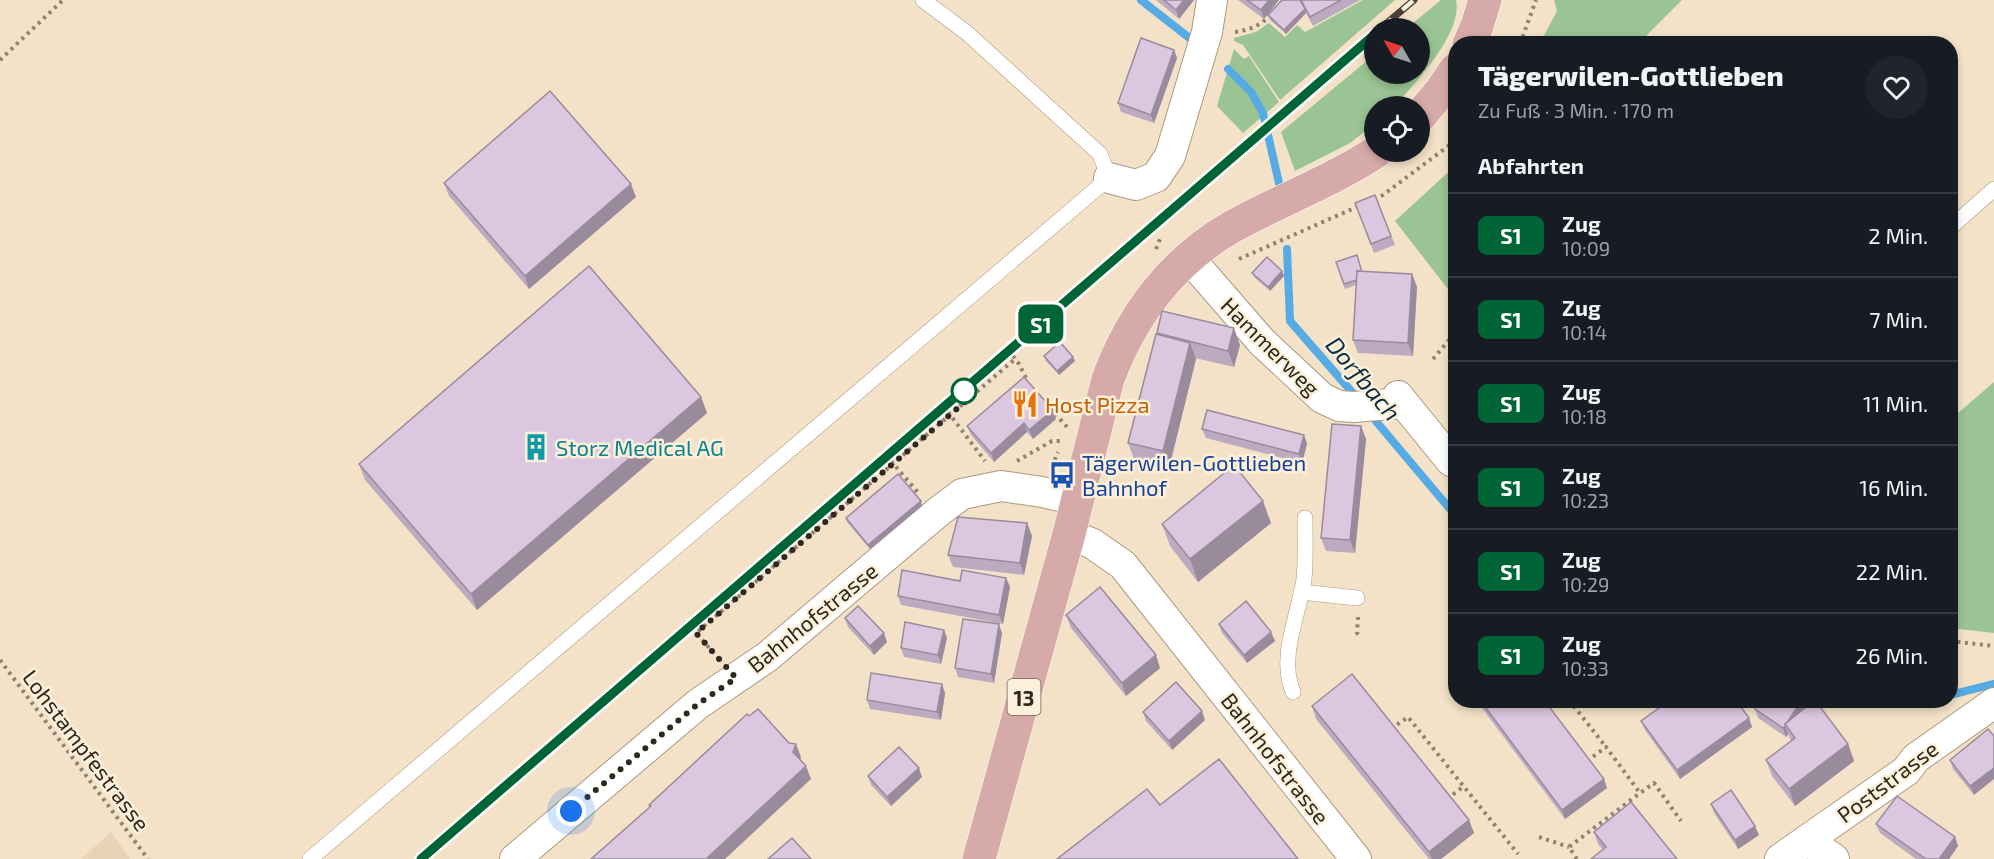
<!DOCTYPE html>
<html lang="de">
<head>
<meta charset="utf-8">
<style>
  :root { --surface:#171b24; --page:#20242c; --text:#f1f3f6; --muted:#9ea1a6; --line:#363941 }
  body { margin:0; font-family:"Exo 2",sans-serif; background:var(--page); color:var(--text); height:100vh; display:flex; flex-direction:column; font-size:22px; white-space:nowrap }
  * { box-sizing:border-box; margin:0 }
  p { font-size:20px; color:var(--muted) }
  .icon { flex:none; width:33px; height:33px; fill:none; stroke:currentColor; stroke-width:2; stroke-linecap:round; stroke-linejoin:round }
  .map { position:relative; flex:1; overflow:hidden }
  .panel { position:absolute; left:1448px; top:36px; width:510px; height:672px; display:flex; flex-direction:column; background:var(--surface); border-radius:24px; box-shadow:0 3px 9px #0003 }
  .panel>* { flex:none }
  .badge { padding:0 12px; border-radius:9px; font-size:21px; line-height:39px }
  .needle { width:39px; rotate:309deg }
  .controls { position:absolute; left:1364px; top:18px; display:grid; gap:12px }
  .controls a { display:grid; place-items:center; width:66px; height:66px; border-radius:50%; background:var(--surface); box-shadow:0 3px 9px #0003; font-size:30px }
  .you { position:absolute; width:30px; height:30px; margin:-15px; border:4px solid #fff; border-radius:50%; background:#1a73e8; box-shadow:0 0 0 9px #1a73e833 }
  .map>.badge { position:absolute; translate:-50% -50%; box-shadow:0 0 0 3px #fff }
  h2 { padding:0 30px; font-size:22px; line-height:54px }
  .round { display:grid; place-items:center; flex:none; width:63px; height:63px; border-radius:32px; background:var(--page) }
  .overview { display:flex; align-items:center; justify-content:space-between; height:102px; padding:0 30px }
  h1 { font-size:28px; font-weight:800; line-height:45px }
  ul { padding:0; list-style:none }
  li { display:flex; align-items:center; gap:18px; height:84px; padding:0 30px; border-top:2px solid var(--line) }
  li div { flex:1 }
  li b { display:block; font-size:22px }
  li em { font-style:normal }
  li .badge { min-width:66px; font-weight:700; text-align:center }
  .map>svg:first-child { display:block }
  .built { fill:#e8d4b4 }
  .grass { fill:#9ac493 }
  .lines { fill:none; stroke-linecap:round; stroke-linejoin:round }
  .stream { stroke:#56abe5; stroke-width:8 }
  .lane-casing { stroke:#aa9a81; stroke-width:16 }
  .street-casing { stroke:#aa9a81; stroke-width:32 }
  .primary-casing { stroke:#fff; stroke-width:34 }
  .path { stroke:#8e8270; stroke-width:4; stroke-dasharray:3 4.5; stroke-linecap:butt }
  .lane { stroke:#fff; stroke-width:15 }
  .street { stroke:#fff; stroke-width:30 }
  .primary { stroke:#d6aaa9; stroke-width:33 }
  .rail-casing { stroke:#4a4336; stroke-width:7 }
  .rail { stroke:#fdf0da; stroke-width:4.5; stroke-dasharray:14; stroke-linecap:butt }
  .wall { fill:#bcabc0 }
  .shaded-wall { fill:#998b9c }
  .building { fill:#dbc7df; stroke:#998b9c; stroke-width:1.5 }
  .line-casing { stroke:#fff; stroke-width:14 }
  .line { stroke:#006536; stroke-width:9 }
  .walk { stroke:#2e281e; stroke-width:6; stroke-dasharray:0 10.8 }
  .stop-dot { fill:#fff; stroke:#006536; stroke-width:3 }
  .labels { text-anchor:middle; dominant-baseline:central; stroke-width:5; stroke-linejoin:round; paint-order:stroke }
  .shield { fill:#fdf0da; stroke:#6c6456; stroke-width:1.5 }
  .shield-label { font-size:21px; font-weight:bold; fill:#2e281e }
  .street-label { font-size:22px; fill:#2e281e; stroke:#fdf0da }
  .food-label { font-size:22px; fill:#c56008; stroke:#fdf0da; text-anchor:start }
  .culture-label { font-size:22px; fill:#0d838f; stroke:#fdf0da; text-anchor:start }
  .transit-label { font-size:22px; fill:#164399; stroke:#fdf0da; text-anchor:start }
  .water-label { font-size:24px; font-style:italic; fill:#072d44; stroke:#fdf0da }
</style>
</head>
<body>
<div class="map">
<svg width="1994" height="859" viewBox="0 0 1994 859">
  <rect width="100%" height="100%" fill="#f3e2c7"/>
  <!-- built -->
  <path class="built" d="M111 832 130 859H81Z"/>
  <!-- grass -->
  <g class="grass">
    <path d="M1363 0H1395L1280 100 1243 45 1234 41V38L1256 32 1269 23 1285 37 1297 25 1305 32Z"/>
    <path d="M1441 0H1456C1463 33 1416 82 1395 106H1374V124L1350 143 1295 171 1281 132 1374 55V74H1419V28H1407Z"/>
    <path d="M1554 0H1682L1639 43H1540L1557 11Z"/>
    <path d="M1234 49 1244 59 1249 56 1279 102 1243 133 1217 106Z"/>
    <path d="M1455 166V298L1395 221Z"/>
    <path d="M1994 382V633L1950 628V420Z"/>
  </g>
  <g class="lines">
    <!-- stream -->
    <g class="stream">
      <path d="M1141 0 1192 40"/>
      <path d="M1228 69 1251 92 1263 113 1279 183"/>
      <path d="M1287 249 1290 321 1358 399"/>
      <path d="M1369 413 1455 515"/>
      <path d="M1950 695 1994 684"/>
    </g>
    <defs>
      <g id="lane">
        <path d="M1950 228 1994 189"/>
        <path d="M1301 592 1357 598"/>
        <path d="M1293 692C1278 657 1299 615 1304 579 1306 559 1305 538 1305 518"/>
        <path d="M310 859 1109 178 1100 154 967 33 923 0"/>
      </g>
      <g id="street">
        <path d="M1109 178 1136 185 1156 177 1170 156 1207 32 1212 0"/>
        <path d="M1189 258 1262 342 1322 398 1339 406 1354 407 1403 403"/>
        <path d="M1398 396 1451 461 1455 459"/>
        <path d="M1069 534 1093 544 1123 565 1356 859"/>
        <path d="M1810 839 1817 847 1834 859"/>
        <path d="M515 859 698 704 767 657 938 512 962 494 1001 486 1042 492 1077 500"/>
        <path d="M1780 859 1906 771 1916 758 1994 703"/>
      </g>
      <g id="primary">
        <path d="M1469 44 1477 26 1485 0"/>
        <path d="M1419 117 1441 91 1455 70"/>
        <path d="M979 859 1069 534 1108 379C1131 317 1171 262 1230 228 1278 201 1330 182 1376 152"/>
      </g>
    </defs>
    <!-- lane casing -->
    <use href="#lane" class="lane-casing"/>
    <!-- street casing -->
    <use href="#street" class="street-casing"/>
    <!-- primary casing -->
    <use href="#primary" class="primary-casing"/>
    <!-- path -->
    <g class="path">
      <path d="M1235 32C1250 30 1262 25 1272 13"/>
      <path d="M1520 44 1536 0"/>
      <path d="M0 60 63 0"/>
      <path d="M1374 199 1383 195 1455 141"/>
      <path d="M1156 249 1161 236"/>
      <path d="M1239 259 1359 206"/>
      <path d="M1013 356 1019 364 1028 382"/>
      <path d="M1433 359 1455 333"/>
      <path d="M1050 408 1067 427"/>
      <path d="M948 412 985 461"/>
      <path d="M891 461 920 495"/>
      <path d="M1017 461 1052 441H1062"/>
      <path d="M1052 467 1058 452"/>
      <path d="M1358 617 1357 633 1359 636"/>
      <path d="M1950 641 1994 646"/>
      <path d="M719 659 696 633 1015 359"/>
      <path d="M0 660 148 859"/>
      <path d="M1569 700 1606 747"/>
      <path d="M1391 729 1408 717 1518 854"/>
      <path d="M1587 761 1606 747 1640 793 1654 783 1681 821"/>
      <path d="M1447 799 1463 787"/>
      <path d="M1539 837 1569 847"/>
      <path d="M1577 859 1569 847 1640 793"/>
    </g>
    <!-- lane -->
    <use href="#lane" class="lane"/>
    <!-- street -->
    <use href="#street" class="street"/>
    <!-- primary -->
    <use href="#primary" class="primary"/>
    <defs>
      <g id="rail">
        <path d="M1381 28 1414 0"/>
        <path d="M421 859 1374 35"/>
      </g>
    </defs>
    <!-- rail casing -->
    <use href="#rail" class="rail-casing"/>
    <!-- rail -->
    <use href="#rail" class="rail"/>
  </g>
  <!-- wall -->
  <g class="wall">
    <path d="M1156 0H1194L1179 19Z"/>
    <path d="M1238 0H1279L1264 19Z"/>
    <path d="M1282 0H1360L1313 26 1306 13 1286 34 1270 20 1268 15Z"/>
    <path d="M1174 50 1177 58 1154 123 1121 112 1118 103Z"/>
    <path d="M444 183 636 197 529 289 449 196Z"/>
    <path d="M1375 195 1395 245 1374 253 1355 203Z"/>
    <path d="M1336 262 1362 272 1412 274 1417 287 1413 356 1358 353 1353 340 1356 285 1345 289Z"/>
    <path d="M1282 271 1284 276 1270 291 1254 277 1252 273Z"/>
    <path d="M1157 333 1240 345 1234 367 1195 358 1196 359 1169 468 1134 459 1128 443 1157 335Z"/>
    <path d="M1044 356 1073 357 1075 361 1059 375 1046 361Z"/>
    <path d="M701 397 707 413 477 610 365 480 359 464Z"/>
    <path d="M1056 419 1033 439 1027 432 994 462 971 435 967 426Z"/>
    <path d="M1202 429 1304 435 1307 444 1302 463 1206 438Z"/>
    <path d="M1366 439 1355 553 1326 551 1321 538Z"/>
    <path d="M922 506 870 549 847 522 846 518Z"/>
    <path d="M1027 523 1032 536 1024 575 953 567 948 555Z"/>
    <path d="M1271 523 1198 582 1170 546 1162 524Z"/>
    <path d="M1006 578 1010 587 1003 624 901 605 898 596 960 581Z"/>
    <path d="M1066 615 1160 668 1126 696 1071 628Z"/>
    <path d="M845 618 887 642 874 655 848 627Z"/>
    <path d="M1219 624 1271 632 1275 641 1247 663 1222 633Z"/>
    <path d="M944 630 947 638 941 664 904 657 901 648Z"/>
    <path d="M1002 633 994 683 958 677 955 668Z"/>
    <path d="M945 693 941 720 870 709 867 700Z"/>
    <path d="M1476 700H1544L1607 788 1565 819Z"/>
    <path d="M1802 700 1805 708 1848 744 1854 761 1795 806 1772 776 1766 760 1791 741 1788 734 1786 737 1758 718 1755 709Z"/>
    <path d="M1312 706 1474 833 1441 859H1429L1316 719Z"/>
    <path d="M1143 712 1205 720 1172 750 1146 721Z"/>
    <path d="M1749 718 1752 727 1680 779 1645 730 1641 721Z"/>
    <path d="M1988 729 1974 795 1953 769 1950 760Z"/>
    <path d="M868 776 922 777 891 806 871 785Z"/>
    <path d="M1711 804 1759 835 1738 849 1714 813Z"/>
    <path d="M1876 824 1955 837 1958 846 1949 859H1916L1880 833Z"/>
    <path d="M1594 832 1677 859 1603 850 1598 844Z"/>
  </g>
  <!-- shaded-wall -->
  <g class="shaded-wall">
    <path d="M1184 0H1194L1179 19 1176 10Z"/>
    <path d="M1269 0H1279L1264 19 1261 10Z"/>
    <path d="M1305 9 1306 13 1286 34 1284 30Z"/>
    <path d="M1174 50 1177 58 1154 123 1151 115Z"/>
    <path d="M631 184 636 197 529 289 525 276Z"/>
    <path d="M1282 271 1284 276 1270 291 1268 287Z"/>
    <path d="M1412 274 1417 287 1413 356 1408 343Z"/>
    <path d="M1234 328 1240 345 1234 367 1228 351Z"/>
    <path d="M1190 343 1196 359 1169 468 1163 451Z"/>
    <path d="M1073 357 1075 361 1059 375 1057 371Z"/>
    <path d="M701 397 707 413 477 610 471 594Z"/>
    <path d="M1053 410 1056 419 1033 439 1029 430Z"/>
    <path d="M1024 423 1027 432 994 462 991 453Z"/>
    <path d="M1361 426 1366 439 1355 553 1350 540Z"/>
    <path d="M1304 435 1307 444 1302 463 1299 454Z"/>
    <path d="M921 501 922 506 870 549 868 545Z"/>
    <path d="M1263 501 1271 523 1198 582 1190 559Z"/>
    <path d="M1027 523 1032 536 1024 575 1020 563Z"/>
    <path d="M1006 578 1010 587 1003 624 999 615Z"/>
    <path d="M999 624 1002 633 994 683 991 674Z"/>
    <path d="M944 630 947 638 941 664 938 655Z"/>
    <path d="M1271 632 1275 641 1247 663 1244 655Z"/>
    <path d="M884 633 887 642 874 655 870 646Z"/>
    <path d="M1156 655 1160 668 1126 696 1122 683Z"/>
    <path d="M942 684 945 693 941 720 937 712Z"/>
    <path d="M1802 700 1806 709 1786 725Z"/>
    <path d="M1202 711 1205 720 1172 750 1169 741Z"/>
    <path d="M1749 718 1752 727 1680 779 1677 770Z"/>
    <path d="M1785 725 1788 734 1786 737 1783 728Z"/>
    <path d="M796 744 801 757 798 765 793 752Z"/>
    <path d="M1848 744 1854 761 1795 806 1789 789Z"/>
    <path d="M806 766 811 779 725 859H706Z"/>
    <path d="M919 768 922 777 891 806 887 797Z"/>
    <path d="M1994 768V779L1974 795 1970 786Z"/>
    <path d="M1604 779 1607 788 1565 819 1562 810Z"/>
    <path d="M1469 820 1474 833 1441 859H1432L1429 852Z"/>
    <path d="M1755 826 1759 835 1738 849 1735 840Z"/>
    <path d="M1955 837 1958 846 1949 859H1939Z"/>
  </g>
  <!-- building -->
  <g class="building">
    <path d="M1164 0H1184L1176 10Z"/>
    <path d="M1247 0H1269L1261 10Z"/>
    <path d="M1282 0H1300L1305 9 1284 30 1268 15Z"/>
    <path d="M1301 0H1341L1310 17Z"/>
    <path d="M1141 38 1174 50 1151 115 1118 103Z"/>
    <path d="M550 91 631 184 525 276 444 183Z"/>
    <path d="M1375 195 1391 236 1371 244 1355 203Z"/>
    <path d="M1357 255 1362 272 1357 271V280L1344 284 1336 262Z"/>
    <path d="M1267 257 1282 271 1268 287 1252 273Z"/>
    <path d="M589 266 701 397 471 594 359 464Z"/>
    <path d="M1357 271 1412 274 1408 343 1353 340Z"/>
    <path d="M1162 311 1234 328 1228 351 1157 333Z"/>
    <path d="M1156 334 1190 343 1163 451 1128 443Z"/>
    <path d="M1060 342 1073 357 1057 371 1044 356Z"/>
    <path d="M1024 377 1053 410 1029 430 1024 423 991 453 967 426Z"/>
    <path d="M1207 410 1304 435 1299 454 1202 429Z"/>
    <path d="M1332 424 1361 426 1350 540 1321 538Z"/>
    <path d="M1234 465 1263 501 1190 559 1162 524Z"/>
    <path d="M898 474 921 501 868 545 846 518Z"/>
    <path d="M958 517 1027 523 1020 563 948 555Z"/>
    <path d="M902 570 960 581 962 570 1006 578 999 615 898 596Z"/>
    <path d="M1100 587 1156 655 1122 683 1066 615Z"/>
    <path d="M1246 601 1271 632 1244 655 1219 624Z"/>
    <path d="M858 606 884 633 870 646 845 618Z"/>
    <path d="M963 619 999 624 991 674 955 668Z"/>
    <path d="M905 622 944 630 938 655 901 648Z"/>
    <path d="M871 673 942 684 937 712 867 700Z"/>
    <path d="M1352 674 1469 820 1429 852 1312 706Z"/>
    <path d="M1176 682 1202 711 1169 741 1143 712Z"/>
    <path d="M1480 700H1544L1604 779 1562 810Z"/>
    <path d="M1670 700H1736L1749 718 1677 770 1641 721Z"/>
    <path d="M1760 700H1802L1788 721 1785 724 1786 725 1783 728 1755 709Z"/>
    <path d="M1815 700 1848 744 1789 789 1766 760 1795 738 1785 724Z"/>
    <path d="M758 709 789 743 796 744 793 752 806 766 706 859H591L651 806 649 805 747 714 749 716Z"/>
    <path d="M1988 729 1994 736V768L1970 786 1950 760Z"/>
    <path d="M899 747 919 768 887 797 868 776Z"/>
    <path d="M1219 759 1298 859H1057L1147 789 1160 805Z"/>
    <path d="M1731 790 1755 826 1735 840 1711 804Z"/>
    <path d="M1897 796 1955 837 1939 859H1926L1876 824Z"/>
    <path d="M1631 802 1677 859H1591L1606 847 1594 832Z"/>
    <path d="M792 838 811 859H768Z"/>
  </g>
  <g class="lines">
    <defs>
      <path id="line" d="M421 859 1374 35"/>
    </defs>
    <!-- line casing -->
    <use href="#line" class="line-casing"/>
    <!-- line -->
    <use href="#line" class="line"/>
    <!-- walk -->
    <path class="walk" d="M571 811 698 704 736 678 696 633 966 401 964 391"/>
  </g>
  <!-- icons -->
  <defs>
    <symbol id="restaurant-bare" viewBox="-9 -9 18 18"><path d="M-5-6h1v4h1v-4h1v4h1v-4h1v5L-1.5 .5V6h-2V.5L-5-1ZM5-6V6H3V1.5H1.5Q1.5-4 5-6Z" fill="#e8710a" stroke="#fdf0da" stroke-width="2.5" paint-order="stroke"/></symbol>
    <symbol id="building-bare" viewBox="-9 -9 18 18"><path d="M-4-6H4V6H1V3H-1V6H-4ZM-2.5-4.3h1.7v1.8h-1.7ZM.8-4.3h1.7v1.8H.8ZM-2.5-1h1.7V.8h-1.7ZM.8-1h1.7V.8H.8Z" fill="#0f9aa8" stroke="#fdf0da" stroke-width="2.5" paint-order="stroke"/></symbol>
    <symbol id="bus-bare" viewBox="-9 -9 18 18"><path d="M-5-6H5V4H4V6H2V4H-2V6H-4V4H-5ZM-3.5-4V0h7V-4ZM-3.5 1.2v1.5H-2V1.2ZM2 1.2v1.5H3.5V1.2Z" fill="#1a4fb4" stroke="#fdf0da" stroke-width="2.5" paint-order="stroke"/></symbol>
  </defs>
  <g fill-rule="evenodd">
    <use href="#restaurant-bare" x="1006" y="385" width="38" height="38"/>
    <use href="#building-bare" x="517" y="428" width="38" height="38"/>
    <use href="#bus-bare" x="1043" y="456" width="38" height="38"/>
  </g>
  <!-- markers -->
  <circle class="stop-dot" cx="964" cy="391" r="12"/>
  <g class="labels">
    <!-- shield labels -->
    <rect class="shield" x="1007.5" y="679" width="33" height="36" rx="4.5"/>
    <g class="shield-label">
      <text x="1024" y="697">13</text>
    </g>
    <!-- street labels -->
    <g class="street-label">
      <text transform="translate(1271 346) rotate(45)">Hammerweg</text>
      <text transform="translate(812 617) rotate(-39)">Bahnhofstrasse</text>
      <text transform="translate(87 750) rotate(53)">Lohstampfestrasse</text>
      <text transform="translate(1276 758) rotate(52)">Bahnhofstrasse</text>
      <text transform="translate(1887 781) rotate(-37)">Poststrasse</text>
    </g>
    <!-- food labels -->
    <g class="food-label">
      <text x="1045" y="404">Host Pizza</text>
    </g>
    <!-- culture labels -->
    <g class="culture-label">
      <text x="556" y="447">Storz Medical AG</text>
    </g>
    <!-- transit labels -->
    <g class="transit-label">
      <text x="1082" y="462">Tägerwilen-Gottlieben<tspan x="1082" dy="25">Bahnhof</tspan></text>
    </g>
    <!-- water labels -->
    <g class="water-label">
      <text transform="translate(1364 378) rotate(50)">Dorfbach</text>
    </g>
  </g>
</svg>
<div class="controls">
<a><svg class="needle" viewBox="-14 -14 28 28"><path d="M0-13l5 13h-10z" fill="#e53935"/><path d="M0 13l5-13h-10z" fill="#9ea1a6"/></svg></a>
<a><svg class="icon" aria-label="locate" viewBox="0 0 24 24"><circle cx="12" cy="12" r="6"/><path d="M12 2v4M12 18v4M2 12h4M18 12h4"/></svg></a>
</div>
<div class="you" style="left:571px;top:811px"></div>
<b class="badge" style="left:1041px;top:324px;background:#006536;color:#fff">S1</b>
<section class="panel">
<div class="overview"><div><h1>Tägerwilen-Gottlieben</h1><p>Zu Fuß · 3 Min. · 170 m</p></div><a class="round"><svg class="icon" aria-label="heart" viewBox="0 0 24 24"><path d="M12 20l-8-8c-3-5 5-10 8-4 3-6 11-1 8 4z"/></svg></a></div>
<h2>Abfahrten</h2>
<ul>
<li><span class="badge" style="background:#006536;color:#fff">S1</span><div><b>Zug</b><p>10:09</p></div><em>2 Min.</em></li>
<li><span class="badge" style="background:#006536;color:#fff">S1</span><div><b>Zug</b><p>10:14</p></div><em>7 Min.</em></li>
<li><span class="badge" style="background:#006536;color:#fff">S1</span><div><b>Zug</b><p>10:18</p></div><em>11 Min.</em></li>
<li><span class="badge" style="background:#006536;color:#fff">S1</span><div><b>Zug</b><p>10:23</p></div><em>16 Min.</em></li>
<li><span class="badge" style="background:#006536;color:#fff">S1</span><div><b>Zug</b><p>10:29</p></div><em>22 Min.</em></li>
<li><span class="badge" style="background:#006536;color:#fff">S1</span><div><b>Zug</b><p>10:33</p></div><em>26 Min.</em></li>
</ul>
</section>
</div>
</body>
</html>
